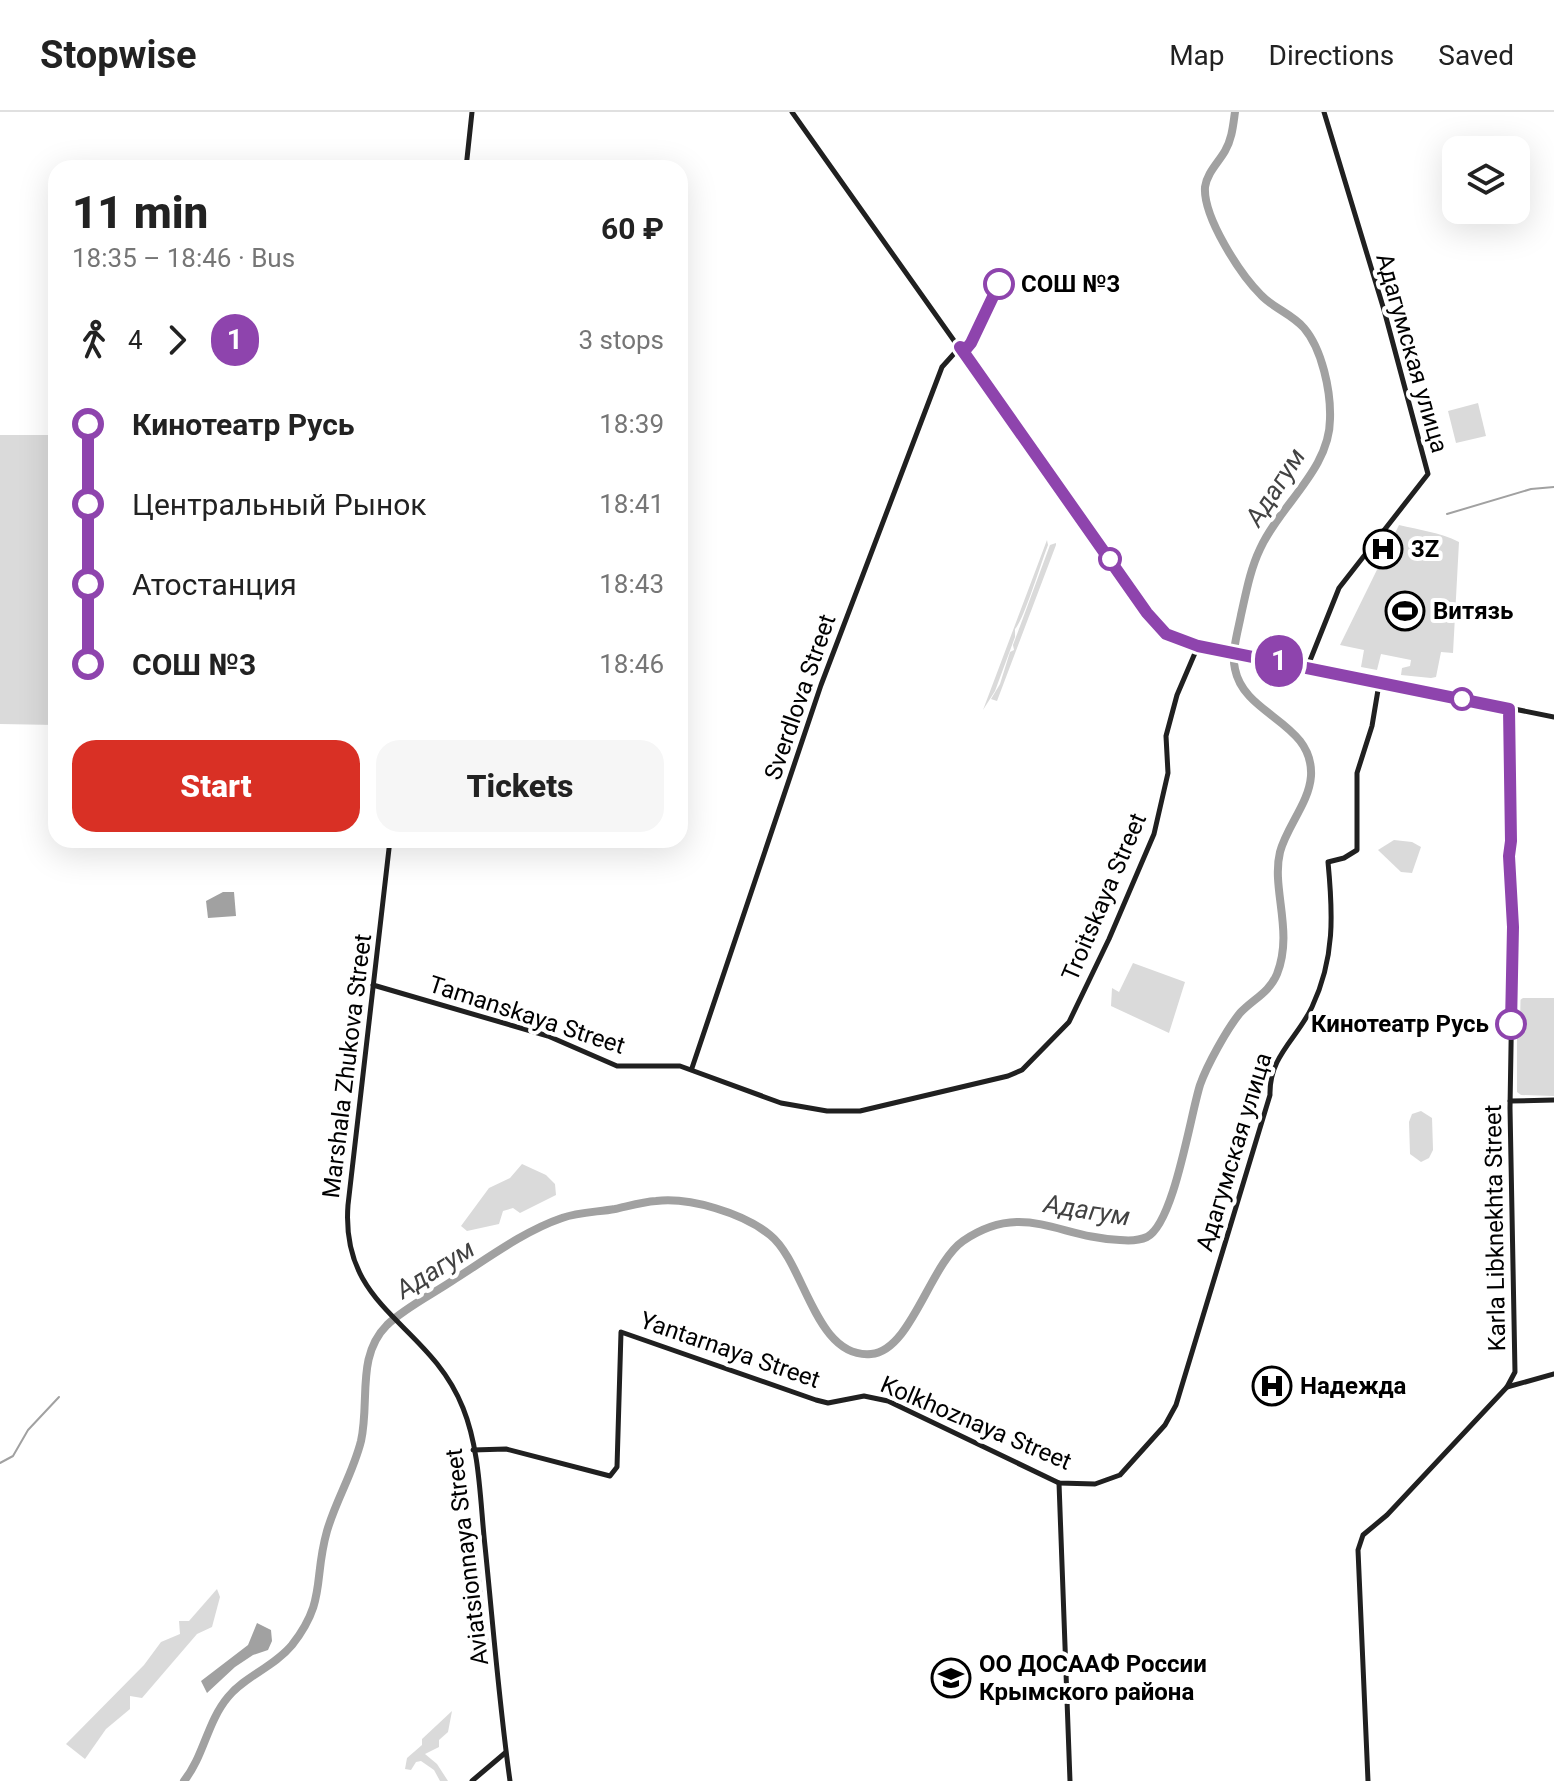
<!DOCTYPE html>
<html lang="en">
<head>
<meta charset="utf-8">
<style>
  :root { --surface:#fff; --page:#f6f6f6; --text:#222; --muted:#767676; --line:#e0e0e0; --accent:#d93025 }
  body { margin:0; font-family:Roboto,sans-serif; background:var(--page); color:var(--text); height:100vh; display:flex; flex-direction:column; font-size:30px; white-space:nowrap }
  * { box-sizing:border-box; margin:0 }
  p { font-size:26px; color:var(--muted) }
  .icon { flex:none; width:44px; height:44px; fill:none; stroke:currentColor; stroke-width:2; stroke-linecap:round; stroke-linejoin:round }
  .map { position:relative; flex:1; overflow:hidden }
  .drawer { position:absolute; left:48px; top:48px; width:640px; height:688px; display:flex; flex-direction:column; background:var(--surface); border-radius:24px; box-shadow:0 8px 32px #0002 }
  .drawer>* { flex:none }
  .badge { padding:0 16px; border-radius:26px; font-size:28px; line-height:52px }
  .buttons { position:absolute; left:1442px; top:24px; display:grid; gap:16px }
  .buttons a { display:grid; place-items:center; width:88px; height:88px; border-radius:16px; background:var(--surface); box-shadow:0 8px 32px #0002; font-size:40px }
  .map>.badge { position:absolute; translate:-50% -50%; box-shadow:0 0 0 4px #fff }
  .legs { display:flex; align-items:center; gap:12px; height:88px; padding:0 24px; font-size:26px }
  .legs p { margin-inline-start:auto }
  .overview { display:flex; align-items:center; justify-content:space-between; height:136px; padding:0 24px }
  h1 { font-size:44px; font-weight:800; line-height:60px }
  .action { display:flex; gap:16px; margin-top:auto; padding:16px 24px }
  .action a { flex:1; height:92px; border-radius:24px; background:var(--accent); color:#fff; font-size:32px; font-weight:800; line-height:92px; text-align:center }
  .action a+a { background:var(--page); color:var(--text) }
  ul { padding:0 24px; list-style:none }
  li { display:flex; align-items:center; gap:28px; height:80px; font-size:30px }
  li i { display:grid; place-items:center; width:12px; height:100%; margin:0 10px; background:currentColor }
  li i::after { content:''; width:20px; height:20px; margin:-10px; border:6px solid; border-radius:50%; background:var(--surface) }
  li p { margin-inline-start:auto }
  li:first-child i { background:linear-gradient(#0000 50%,currentColor 0) }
  li:last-child i { background:linear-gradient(currentColor 50%,#0000 0) }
  header { display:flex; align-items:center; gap:48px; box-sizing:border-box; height:112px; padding:0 40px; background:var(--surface); border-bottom:2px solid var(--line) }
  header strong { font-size:38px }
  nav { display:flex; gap:44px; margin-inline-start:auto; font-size:28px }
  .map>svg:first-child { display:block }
  .green { fill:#dadada }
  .water { fill:#a1a1a1 }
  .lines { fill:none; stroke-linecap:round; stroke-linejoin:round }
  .stream { stroke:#a1a1a1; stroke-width:2 }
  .river { stroke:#a1a1a1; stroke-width:8 }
  .secondary { stroke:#202020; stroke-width:5 }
  .line-1-casing { stroke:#fff; stroke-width:18 }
  .line-1 { stroke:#8e44ad; stroke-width:12 }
  .stop-1-dot { fill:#fff; stroke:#8e44ad; stroke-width:4 }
  .labels { text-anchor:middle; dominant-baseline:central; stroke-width:8; stroke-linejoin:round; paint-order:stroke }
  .stop-label { font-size:24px; font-weight:bold; fill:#000; stroke:#fff; text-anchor:start }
  .street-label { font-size:24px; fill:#000; stroke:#fff }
  .poi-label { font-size:24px; font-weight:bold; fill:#000; stroke:#fff; text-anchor:start }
  .water-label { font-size:26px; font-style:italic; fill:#424242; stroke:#fff }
</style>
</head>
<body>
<header>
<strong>Stopwise</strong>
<nav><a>Map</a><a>Directions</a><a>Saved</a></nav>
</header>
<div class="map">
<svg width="1554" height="1669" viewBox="0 0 1554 1669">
  <rect width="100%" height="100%" fill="#fff"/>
  <!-- green -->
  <g class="green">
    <path d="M1478 291 1486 324 1456 331 1448 299Z"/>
    <path d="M0 323H56V613L0 612Z"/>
    <path d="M1399 413C1419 418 1439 420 1459 430L1453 541 1441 540 1436 565 1431 566 1401 563 1402 556 1410 554 1411 548 1381 542 1377 558 1361 555 1364 538 1340 533Z"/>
    <path d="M1047 428 1048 433C1042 448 1023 510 1015 517V525L995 579 983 598Z"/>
    <path d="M1056 431V433L997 589 991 587 1000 572 1010 540 1014 538 1013 533 1050 433Z"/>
    <path d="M1394 728 1412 730 1421 735 1412 761 1401 760 1378 738Z"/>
    <path d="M1133 851 1185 870 1169 921 1111 894 1112 876 1119 880Z"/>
    <path d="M1554 886V984L1521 983 1517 980V890L1523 886Z"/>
    <path d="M1421 999 1432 1006 1433 1038 1429 1046 1421 1050 1410 1042 1409 1010 1412 1002Z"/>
    <path d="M522 1052 546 1063 555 1072 556 1083 520 1101 513 1096 503 1099 499 1112 467 1119 461 1114 489 1076 510 1066Z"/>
    <path d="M474 1423 476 1424 489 1532 486 1537 478 1534 481 1528C470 1501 474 1456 471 1425Z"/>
    <path d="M217 1477 220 1485 212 1515 197 1522 142 1586 130 1584V1597L106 1617 85 1647 66 1632 144 1553 161 1530 180 1522 179 1509H189Z"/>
    <path d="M452 1599 448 1620 439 1628V1635L425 1642 437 1652 448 1669H440L434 1658 421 1649 416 1650 411 1658 405 1657 407 1646 422 1633V1627Z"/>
  </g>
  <!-- water -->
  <g class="water">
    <path d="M223 780H234L236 804 208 806 206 789Z"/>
    <path d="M257 1511 271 1518 272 1529 268 1538 253 1543 235 1555 207 1581 201 1569 248 1533Z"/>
  </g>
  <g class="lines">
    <!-- stream -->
    <g class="stream">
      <path d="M1447 402 1531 377 1554 375"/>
      <path d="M0 1351 13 1344 28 1318 59 1285"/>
    </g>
    <!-- river -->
    <path class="river" d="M184 1669C204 1644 207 1610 228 1585 245 1564 274 1555 292 1533 327 1488 313 1468 327 1419 336 1388 353 1361 361 1329 370 1289 356 1244 387 1213 406 1195 433 1182 455 1167 488 1146 524 1119 562 1106 578 1100 598 1100 615 1097 629 1094 642 1090 656 1089 690 1085 743 1101 770 1123 805 1151 815 1247 871 1242 911 1239 930 1152 963 1129 1023 1088 1059 1126 1120 1128 1130 1129 1138 1129 1147 1125 1174 1111 1190 1005 1200 973 1207 953 1227 917 1240 901 1253 887 1269 881 1277 862 1294 819 1271 777 1280 740 1287 714 1309 691 1311 664 1314 610 1244 604 1235 557 1231 541 1238 519 1241 503 1246 481 1250 458 1260 437 1280 393 1330 357 1330 307 1331 279 1322 237 1304 216 1292 202 1273 196 1261 183 1240 162 1203 105 1205 75 1207 61 1218 51 1225 39 1232 27 1233 14 1235 0"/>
    <!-- secondary -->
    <g class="secondary">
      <path d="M792 0 1147 501 1166 522 1198 534 1554 605"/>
      <path d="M466 56 472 0"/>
      <path d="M1307 556 1339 476 1428 362 1384 198 1324 0"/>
      <path d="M390 728 348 1093C340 1198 429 1210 463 1296 480 1338 480 1389 485 1434 493 1512 499 1591 510 1669"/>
      <path d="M373 873 548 924 617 954H680L781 991 827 999H860L1008 964 1022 958 1069 910 1109 827 1154 722 1168 661 1166 624 1177 583 1198 534"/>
      <path d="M692 956 821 573 942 255 960 235"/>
      <path d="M1510 989 1554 988"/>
      <path d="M1507 1275 1554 1262"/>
      <path d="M473 1338 506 1337 610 1364 617 1355 621 1220 816 1288 828 1291 864 1284 888 1289 1059 1371 1095 1372 1120 1363 1165 1313 1176 1293 1270 983C1269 944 1297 927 1312 895 1335 846 1333 802 1328 750L1344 746 1357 738V661L1372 614 1379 572"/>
      <path d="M1059 1371 1070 1669"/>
      <path d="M472 1669 505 1641"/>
      <path d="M1368 1669 1358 1438 1363 1423 1387 1403 1507 1275 1515 1260 1510 996 1513 815 1509 744 1511 729 1509 597"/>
    </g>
  </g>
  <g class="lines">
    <defs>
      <path id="line-1" d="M999 172 971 231 966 237 960 235 1147 501 1166 522 1198 534 1509 597 1511 729 1509 744 1513 815 1511 912"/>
    </defs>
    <!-- line-1 casing -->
    <use href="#line-1" class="line-1-casing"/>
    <!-- line-1 -->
    <use href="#line-1" class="line-1"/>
  </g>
  <!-- icons -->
  <defs>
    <symbol id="hospital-ring" viewBox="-11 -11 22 22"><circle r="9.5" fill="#fff" stroke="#000" stroke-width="1.5"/><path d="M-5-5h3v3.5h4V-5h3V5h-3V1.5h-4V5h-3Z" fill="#000"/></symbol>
    <symbol id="stadium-ring" viewBox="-11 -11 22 22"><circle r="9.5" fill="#fff" stroke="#000" stroke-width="1.5"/><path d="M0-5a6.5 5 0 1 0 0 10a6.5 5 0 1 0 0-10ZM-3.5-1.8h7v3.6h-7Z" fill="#000"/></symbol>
    <symbol id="university-ring" viewBox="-11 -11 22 22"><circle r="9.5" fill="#fff" stroke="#000" stroke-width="1.5"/><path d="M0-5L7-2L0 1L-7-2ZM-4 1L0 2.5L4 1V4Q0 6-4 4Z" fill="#000"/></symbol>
  </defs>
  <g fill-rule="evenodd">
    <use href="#hospital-ring" x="1361" y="415" width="44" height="44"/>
    <use href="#stadium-ring" x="1383" y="477" width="44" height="44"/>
    <use href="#hospital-ring" x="1250" y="1252" width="44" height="44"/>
    <use href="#university-ring" x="929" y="1544" width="44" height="44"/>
  </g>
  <!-- markers -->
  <g class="stop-1-dot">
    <circle cx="999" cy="172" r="14"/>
    <circle cx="1110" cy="447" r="10"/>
    <circle cx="1462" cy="587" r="10"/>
    <circle cx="1511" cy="912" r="14"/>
  </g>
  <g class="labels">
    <!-- stop labels -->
    <g class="stop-label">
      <text x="1021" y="172">СОШ №3</text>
      <text x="1489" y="912" text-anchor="end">Кинотеатр Русь</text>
    </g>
    <!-- street labels -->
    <g class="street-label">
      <text transform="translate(1412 241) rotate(74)">Адагумская улица</text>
      <text transform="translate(800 585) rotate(-71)">Sverdlova Street</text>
      <text transform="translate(1104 785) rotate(-67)">Troitskaya Street</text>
      <text transform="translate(527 903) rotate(18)">Tamanskaya Street</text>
      <text transform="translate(347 954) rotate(-83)">Marshala Zhukova Street</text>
      <text transform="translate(1234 1040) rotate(-73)">Адагумская улица</text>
      <text transform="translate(1495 1116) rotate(-91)">Karla Libknekhta Street</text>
      <text transform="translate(730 1238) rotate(19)">Yantarnaya Street</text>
      <text transform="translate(976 1311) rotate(23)">Kolkhoznaya Street</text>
      <text transform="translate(467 1445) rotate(-97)">Aviatsionnaya Street</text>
    </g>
    <!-- poi labels -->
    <g class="poi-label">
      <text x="1411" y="437">3Z</text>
      <text x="1433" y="499">Витязь</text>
      <text x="1300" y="1274">Надежда</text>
      <text x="979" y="1552">ОО ДОСААФ России<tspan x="979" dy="28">Крымского района</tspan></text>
    </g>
    <!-- water labels -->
    <g class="water-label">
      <text transform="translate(1275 375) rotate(-57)">Адагум</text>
      <text transform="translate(1087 1098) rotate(9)">Адагум</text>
      <text transform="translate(435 1157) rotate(-32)">Адагум</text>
    </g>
  </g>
</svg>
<div class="buttons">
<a><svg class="icon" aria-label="layers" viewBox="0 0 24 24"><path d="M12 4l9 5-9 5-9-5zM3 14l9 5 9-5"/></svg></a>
</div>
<b class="badge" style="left:1279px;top:549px;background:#8e44ad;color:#fff">1</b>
<section class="drawer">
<div class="overview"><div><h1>11 min</h1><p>18:35 – 18:46 · Bus</p></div><b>60 ₽</b></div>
<div class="legs"><svg class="icon" aria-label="walk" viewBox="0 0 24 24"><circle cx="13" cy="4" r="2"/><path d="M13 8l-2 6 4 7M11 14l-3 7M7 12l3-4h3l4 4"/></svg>4<svg class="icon" aria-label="forward" viewBox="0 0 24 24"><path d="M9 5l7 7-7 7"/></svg><b class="badge" style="background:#8e44ad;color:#fff">1</b><p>3 stops</p></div>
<ul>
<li><i style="color:#8e44ad"></i><b>Кинотеатр Русь</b><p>18:39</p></li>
<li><i style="color:#8e44ad"></i><span>Центральный Рынок</span><p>18:41</p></li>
<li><i style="color:#8e44ad"></i><span>Атостанция</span><p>18:43</p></li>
<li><i style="color:#8e44ad"></i><b>СОШ №3</b><p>18:46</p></li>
</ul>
<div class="action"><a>Start</a><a>Tickets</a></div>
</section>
</div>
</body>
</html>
